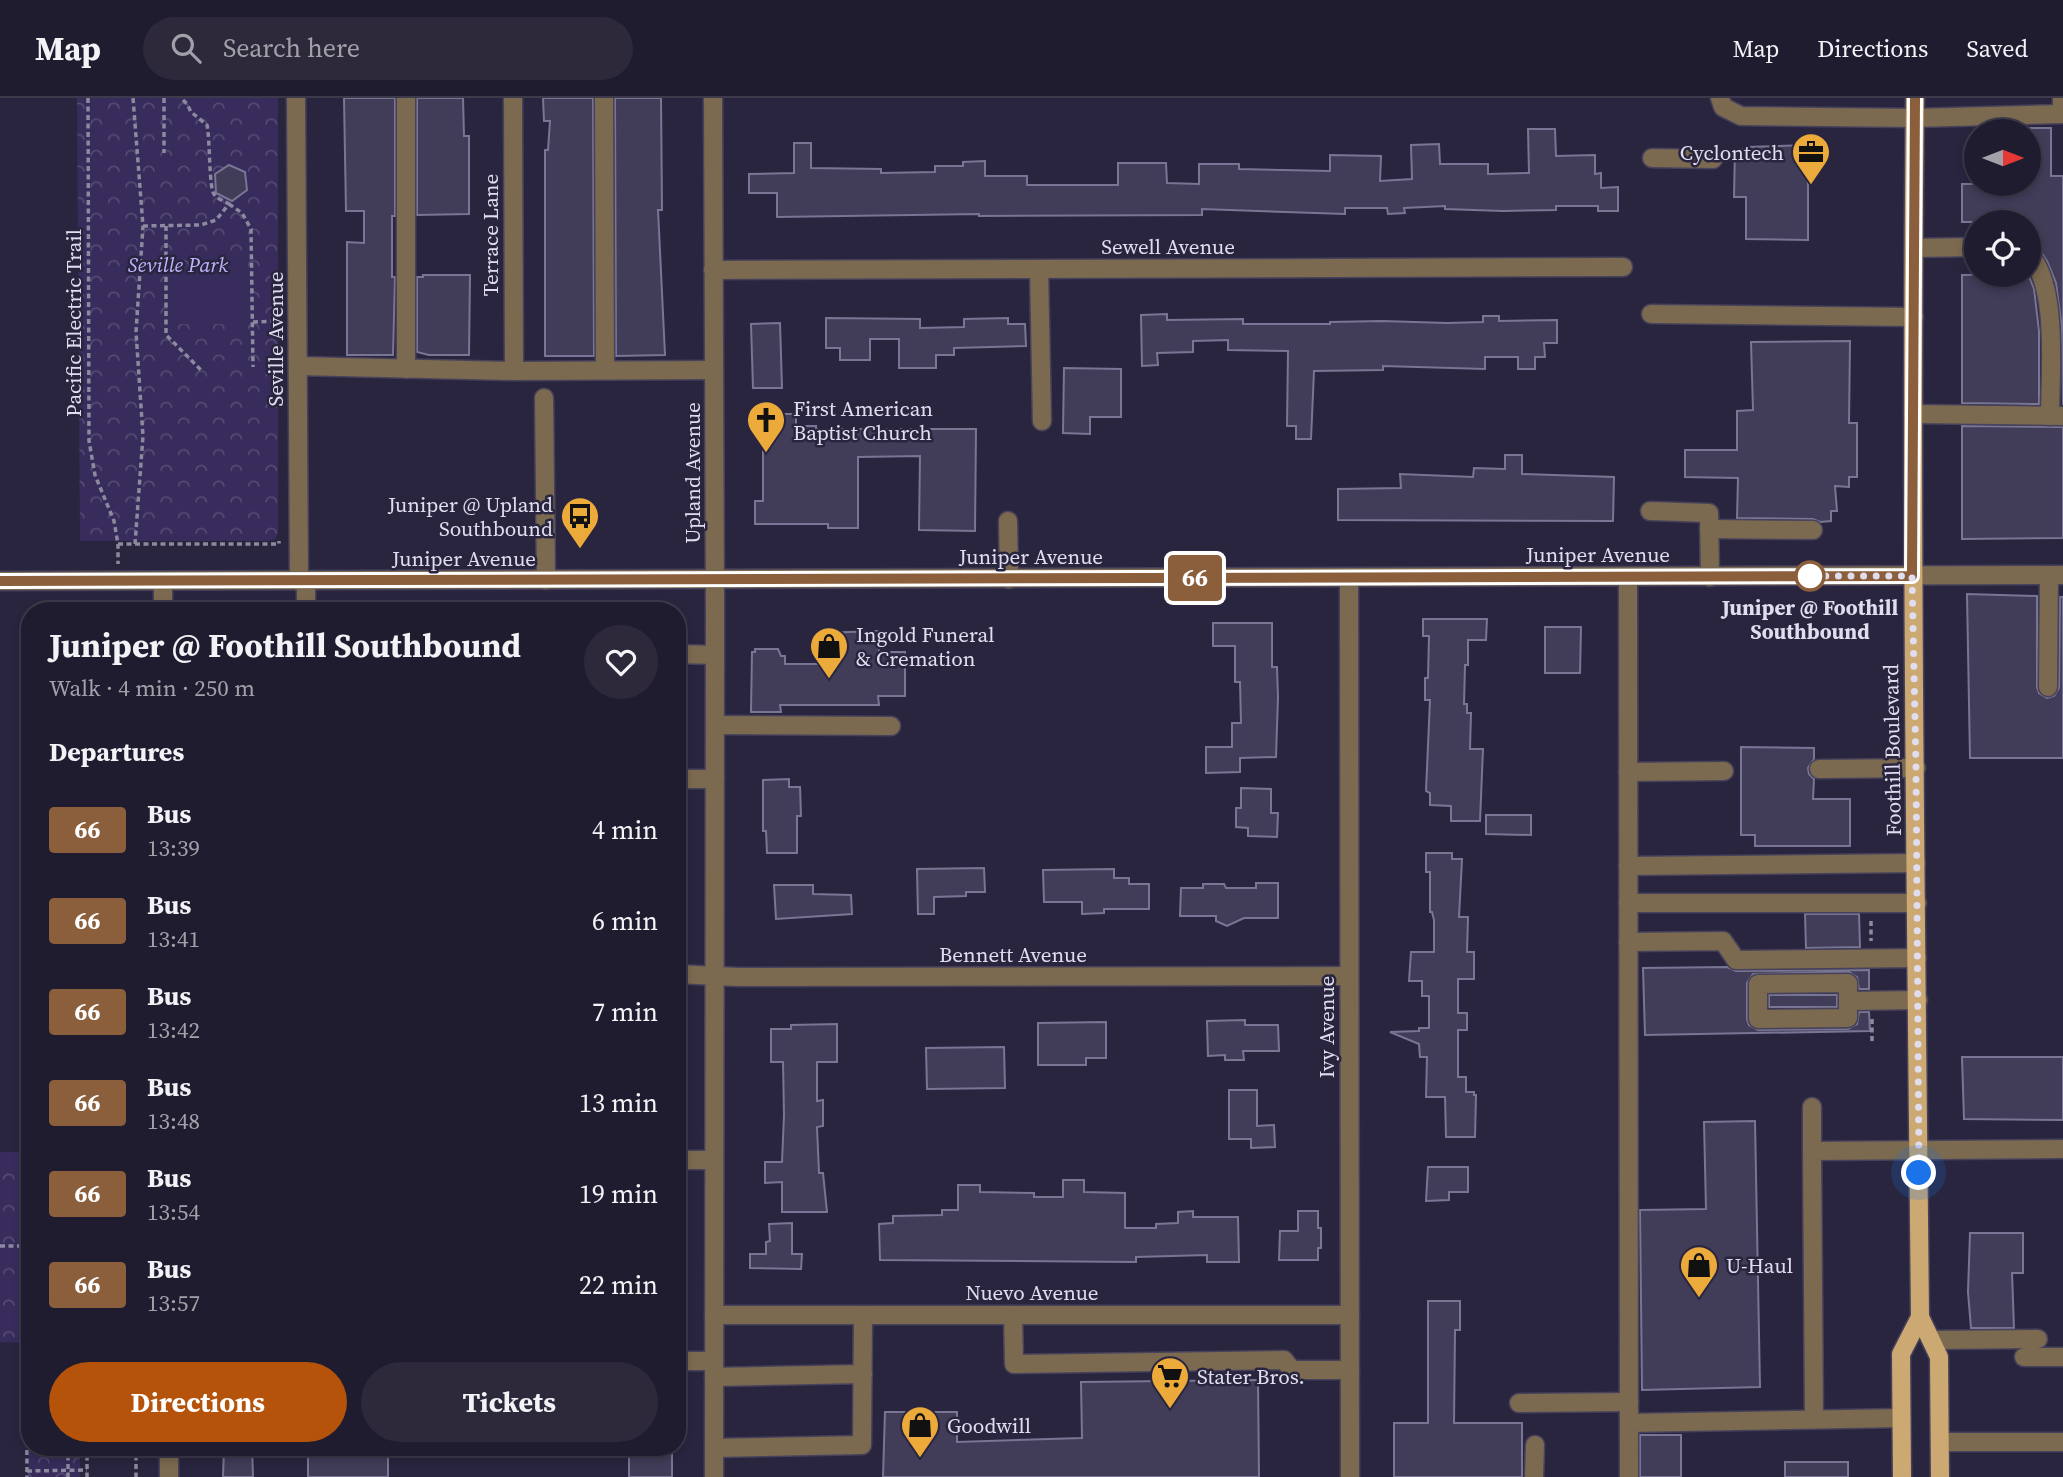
<!DOCTYPE html>
<html lang="en">
<head>
<meta charset="utf-8">
<style>
  :root { --surface:#201c2f; --page:#2d293b; --text:#f1f3f6; --muted:#a2a1aa; --line:#3d3a4b; --accent:#b45309 }
  body { margin:0; font-family:"Source Serif 4",serif; background:var(--page); color:var(--text); height:100vh; display:flex; flex-direction:column; font-size:26px; white-space:nowrap }
  * { box-sizing:border-box; margin:0 }
  p { font-size:23px; color:var(--muted) }
  .icon { flex:none; width:38px; height:38px; fill:none; stroke:currentColor; stroke-width:2; stroke-linecap:round; stroke-linejoin:round }
  .map { position:relative; flex:1; overflow:hidden }
  .panel { position:absolute; left:21px; top:504px; width:665px; height:854px; display:flex; flex-direction:column; background:var(--surface); border-radius:28px; box-shadow:0 4px 10px #0003,0 0 0 2px var(--line) }
  .panel>* { flex:none }
  .badge { padding:0 14px; border-radius:5px; font-size:24px; line-height:46px }
  .needle { width:46px; rotate:90deg }
  .tools { position:absolute; left:1964px; top:21px; display:grid; gap:14px }
  .tools a { display:grid; place-items:center; width:77px; height:77px; border-radius:50%; background:var(--surface); box-shadow:0 4px 10px #0003,0 0 0 2px var(--line); font-size:35px }
  .you { position:absolute; width:35px; height:35px; margin:-18px; border:5px solid #fff; border-radius:50%; background:#1a73e8; box-shadow:0 0 0 10px #1a73e833 }
  .map>.badge { position:absolute; translate:-50% -50%; box-shadow:0 0 0 4px #fff }
  h2 { padding:0 28px; font-size:26px; line-height:63px }
  .round { display:grid; place-items:center; flex:none; width:74px; height:74px; border-radius:37px; background:var(--page) }
  .overview { display:flex; align-items:center; justify-content:space-between; height:119px; padding:0 28px }
  h1 { font-size:33px; font-weight:700; line-height:52px }
  .cta { display:flex; gap:14px; margin-top:auto; padding:14px 28px }
  .cta a { flex:1; height:80px; border-radius:42px; background:var(--accent); color:#fff; font-size:28px; font-weight:700; line-height:80px; text-align:center }
  .cta a+a { background:var(--page); color:var(--text) }
  ul { padding:0; list-style:none }
  li { display:flex; align-items:center; gap:21px; height:91px; padding:0 28px }
  li div { flex:1 }
  li b { display:block; font-size:26px }
  li em { font-style:normal }
  li .badge { min-width:77px; font-weight:700; text-align:center }
  header { display:flex; align-items:center; gap:42px; box-sizing:border-box; height:98px; padding:0 35px; background:var(--surface); border-bottom:2px solid var(--line) }
  header strong { font-size:33px }
  nav { display:flex; gap:38px; margin-inline-start:auto; font-size:24px }
  .search { width:490px; height:63px; background:var(--page); display:flex; align-items:center; gap:18px; box-sizing:border-box; padding:0 24px; border-radius:38px; color:var(--muted); font-size:26px }
  .map>svg:first-child { display:block }
  .forest { fill:url(#forest-crowns) }
  .pitch { fill:#372c5b }
  .building { fill:#413c58; stroke:#797594; stroke-width:2 }
  .lines { fill:none; stroke-linecap:round; stroke-linejoin:round }
  .minor-casing { stroke:#47425b; stroke-width:21 }
  .major-casing { stroke:#47425b; stroke-width:21 }
  .path { stroke:#8d899f; stroke-width:3.5; stroke-dasharray:5 3.5; stroke-linecap:butt }
  .minor { stroke:#7b6950; stroke-width:18 }
  .major { stroke:#cca872; stroke-width:18 }
  .line-casing { stroke:#fff; stroke-width:16 }
  .line { stroke:#8b5e3c; stroke-width:10 }
  .walk { stroke:#e0ddef; stroke-width:7; stroke-dasharray:0 12.6 }
  .stop-dot { fill:#fff; stroke:#8b5e3c; stroke-width:3.5 }
  .labels { text-anchor:middle; dominant-baseline:central; stroke-width:5; stroke-linejoin:round; paint-order:stroke }
  .poi-label { font-size:21px; fill:#e0ddef; stroke:#2a253f; text-anchor:start }
  .street-label { font-size:21px; fill:#e0ddef; stroke:#2a253f }
  .park-label { font-size:21px; font-style:italic; fill:#bfb3fb; stroke:#2a253f }
  .stop-label { font-size:21px; font-weight:bold; fill:#e0ddef; stroke:#2a253f }
</style>
</head>
<body>
<header>
<strong>Map</strong>
<div class="search"><svg class="icon" aria-label="search" viewBox="0 0 24 24"><circle cx="10" cy="10" r="6"/><path d="M15 15l6 6"/></svg>Search here</div>
<nav><a>Map</a><a>Directions</a><a>Saved</a></nav>
</header>
<div class="map">
<svg width="2063" height="1379" viewBox="0 0 2063 1379">
  <defs>
    <pattern id="forest-crowns" width="20" height="18" patternUnits="userSpaceOnUse" patternTransform="scale(1.75)"><rect width="20" height="18" fill="#372c5b"/><path d="M2 6a3 3 0 1 1 6 0M12 15a3 3 0 1 1 6 0" fill="none" stroke="#544a73"/></pattern>
  </defs>
  <rect width="100%" height="100%" fill="#2a253f"/>
  <!-- forest -->
  <g class="forest">
    <path d="M77 0H278V435L275 441 268 443H80Z"/>
    <path d="M0 1054H30V1245L0 1244Z"/>
    <path d="M30 1311V1349H80V1379H28Z"/>
  </g>
  <!-- pitch -->
  <path class="pitch" d="M167 174H250V226H168Z"/>
  <!-- building -->
  <g class="building">
    <path d="M344 0H395V118H392V179H395L393 257H347V144L364 145V113H346Z"/>
    <path d="M417 0H463L464 38H469V116L417 117Z"/>
    <path d="M543 0H593L594 258H545V52H548L550 23H544Z"/>
    <path d="M615 0H661L662 112H658L665 257 616 258Z"/>
    <path d="M2028 30H2051V78H2063V307L2062 231 2056 185 2047 163 2037 148 2028 144V124H1962V86H2028Z"/>
    <path d="M1528 31H1555L1556 58 1595 57V76L1601 75V90L1618 89V113H1598V108H1556V112L1503 113 1445 111V108L1404 110 1405 115 1388 116 1387 110H1345V116L1202 111V117L979 118V116L777 119V95H749V76L794 75V45H811V70L881 71V75L935 74V68H963V64L985 63V78H1027V87H1118V65H1166L1167 85 1199 86V66H1239V71L1330 73V57L1381 58 1380 83 1412 81 1411 47 1439 46 1440 66H1488V76L1529 75Z"/>
    <path d="M1808 47V142L1746 141V99H1734L1735 51H1747V49Z"/>
    <path d="M229 67 245 74 247 92 232 103 216 95 215 76Z"/>
    <path d="M423 177H470L469 257H429L417 254V179H423Z"/>
    <path d="M1962 177 2028 176 2034 191 2039 233V306L1962 305Z"/>
    <path d="M1167 216V222L1243 221V226H1330V224L1382 223 1447 225 1483 224V218H1499V223L1557 222V245H1544L1545 259H1535V271H1518V259H1485V271L1383 268V272L1314 273 1311 341H1296V328H1287L1288 253 1228 252V242L1193 243V254L1157 255 1158 267 1142 268 1141 217Z"/>
    <path d="M826 220 920 221V230L964 229V221L1008 220V226H1025L1026 248 954 250V257H936V270H899V241H870V262H840V250H826Z"/>
    <path d="M780 225 782 290H753L751 226Z"/>
    <path d="M1850 243 1849 325H1857V379H1849V389L1835 388 1837 413H1831V423L1820 424 1813 421 1737 420 1738 380 1685 379V352H1737V313L1753 312 1751 244Z"/>
    <path d="M1064 270 1121 271V319H1090V336L1063 335Z"/>
    <path d="M771 316H796V328H816V331H976L975 433 919 432 920 358 858 359V430H828V426H755V403H763V328H771Z"/>
    <path d="M1962 328 2063 329V440L1962 441Z"/>
    <path d="M1505 357H1522V376L1614 379 1613 423 1338 422V391L1401 390 1400 376 1473 379 1474 370 1505 371Z"/>
    <path d="M1967 496 2037 498V589L2039 595 2047 600 2054 598 2059 590 2060 499H2063V660H1970Z"/>
    <path d="M1423 521H1487L1486 542H1468V567H1465L1464 606H1467V615H1471L1470 651H1483L1480 723H1451V708L1430 707V695L1426 693 1430 602H1425V580H1428L1429 538H1423Z"/>
    <path d="M1213 525H1272V569H1277L1278 599 1276 659 1240 660V674L1206 675V649H1232V625H1241L1240 584H1235V548H1213Z"/>
    <path d="M1545 529H1581L1580 575H1545Z"/>
    <path d="M878 533 879 554H905V598H878L879 607H780L781 614H751L752 554H755V551H778L781 558H785V566H820V535Z"/>
    <path d="M1741 649 1814 650V661L1808 670 1809 676 1814 681 1813 701H1850V748H1755V737H1741Z"/>
    <path d="M789 681V689H800L801 718H797V755H767L766 733H763V682Z"/>
    <path d="M1241 690 1271 691V715H1278L1277 739 1248 738V730L1236 729V710H1241Z"/>
    <path d="M1486 717H1531V737L1486 736Z"/>
    <path d="M1426 755H1452V761H1462L1459 819H1468L1467 854H1474V881H1458V915H1467V932H1458V979H1466V994H1474V997H1476L1475 1039H1446L1445 999H1426L1427 959H1420L1419 946 1390 934 1419 933V930H1429V898H1422V883H1409L1411 854H1434V822L1432 814H1430V774H1426Z"/>
    <path d="M984 770 985 794H966V798L934 799V816H918L917 771Z"/>
    <path d="M1114 771V780H1129V786H1149V811H1104V815L1082 816V804H1044L1043 772Z"/>
    <path d="M1256 785H1278V820H1244L1227 828 1216 823V818H1180L1181 790H1203V786H1224L1226 790H1256Z"/>
    <path d="M774 787H813V796L851 797 852 816 776 821Z"/>
    <path d="M1805 816H1859L1860 849 1806 850Z"/>
    <path d="M1727 869 1736 873 1869 872V891H1859L1857 879 1849 874 1753 876 1747 885V921L1749 927 1758 932 1848 931 1857 926 1859 914H1869L1870 933 1645 937 1643 870Z"/>
    <rect x="1769" y="897" width="68" height="12"/>
    <path d="M1245 922V927H1278L1279 953H1243L1244 962H1225V957L1208 958 1207 923Z"/>
    <path d="M1106 924V960H1086V967H1038V925Z"/>
    <path d="M837 926V964H817V1003L823 1002V1028L817 1029 819 1075H823L827 1114H782V1084L765 1085V1064H782L784 1017 783 964H771V931H791V927Z"/>
    <path d="M1004 949 1005 990 927 991 926 950Z"/>
    <path d="M1962 959H2063V1022L1964 1021Z"/>
    <path d="M1229 992H1257V1028L1274 1027 1275 1049 1251 1050V1041H1229Z"/>
    <path d="M1755 1023 1760 1289 1642 1292 1640 1112 1706 1111 1704 1024Z"/>
    <path d="M1428 1069H1468V1094H1449V1102L1426 1103Z"/>
    <path d="M1063 1082H1084V1094L1125 1095V1130H1156V1126L1178 1125V1114L1193 1113V1119H1238L1239 1164H1207V1157L1136 1159V1164L880 1162 879 1126 893 1125V1118L942 1117V1112H958V1087H980V1094L1034 1095V1099H1063Z"/>
    <path d="M1298 1113H1318V1130H1321V1150H1318V1162H1279L1280 1133H1298Z"/>
    <path d="M792 1125V1156H802L801 1171 750 1170V1156H766V1144L770 1143 769 1126Z"/>
    <path d="M1970 1135H2023V1175H2012L2014 1230H1971L1968 1194Z"/>
    <path d="M1428 1203H1460V1232H1455L1454 1325H1522V1379H1394V1325H1428Z"/>
    <path d="M1258 1282 1259 1379H883L885 1314H957V1344L1082 1340 1081 1284Z"/>
    <rect x="1640" y="1337" width="41" height="42"/>
    <path d="M224 1349H252L253 1379H223Z"/>
    <rect x="308" y="1349" width="80" height="30"/>
    <rect x="629" y="1349" width="43" height="30"/>
    <rect x="1785" y="1364" width="63" height="15"/>
  </g>
  <g class="lines">
    <defs>
      <g id="minor">
        <path d="M296 0 299 483"/>
        <path d="M406 0V271"/>
        <path d="M513 0 514 273"/>
        <path d="M604 0 605 272"/>
        <path d="M713 0 715 512 714 1379"/>
        <path d="M1720 0 1723 9 1741 18 1915 20 2062 16V0"/>
        <path d="M1652 60 1713 61"/>
        <path d="M1914 150 1976 149"/>
        <path d="M2028 155C2059 186 2050 275 2050 318"/>
        <path d="M1039 171 1042 323"/>
        <path d="M713 172 1623 169"/>
        <path d="M1651 216 1914 219"/>
        <path d="M298 268 514 273 714 272"/>
        <path d="M544 300 546 482"/>
        <path d="M1913 316 2063 318"/>
        <path d="M1650 413 1709 415 1710 479"/>
        <path d="M1008 423 1009 481"/>
        <path d="M1709 431 1813 432"/>
        <path d="M1628 479 1629 1379"/>
        <path d="M1349 480 1350 1379"/>
        <path d="M0 483 2063 477"/>
        <path d="M163 483V513"/>
        <path d="M306 483V513"/>
        <path d="M677 556 715 557"/>
        <path d="M2048 589 2049 477"/>
        <path d="M715 627 891 628"/>
        <path d="M1819 671 1916 670"/>
        <path d="M1628 674 1724 673"/>
        <path d="M677 681H715"/>
        <path d="M1628 768 1916 765"/>
        <path d="M1628 805H1917"/>
        <path d="M1628 844 1723 843 1736 862 1917 860"/>
        <path d="M677 876 738 879 1349 878"/>
        <path d="M1848 903V885L1758 886V921L1848 920V903L1918 902"/>
        <path d="M1812 1009V1053"/>
        <path d="M677 1062H714"/>
        <path d="M714 1217H1350"/>
        <path d="M1013 1217 1014 1266 1284 1262 1292 1272H1350"/>
        <path d="M1931 1242 2038 1241"/>
        <path d="M2024 1259H2063"/>
        <path d="M677 1263H714"/>
        <path d="M714 1279 863 1276"/>
        <path d="M1519 1305 1629 1304"/>
        <path d="M1814 1321 1812 1053 2063 1051"/>
        <path d="M1629 1325 1901 1320"/>
        <path d="M1940 1344H2063"/>
        <path d="M169 1349V1379"/>
        <path d="M714 1350 862 1347 863 1217"/>
        <path d="M1534 1379 1535 1347"/>
      </g>
      <g id="major">
        <path d="M1915 0C1910 406 1916 813 1920 1219L1939 1259 1940 1379"/>
        <path d="M1902 1379 1901 1256 1920 1219"/>
      </g>
    </defs>
    <!-- minor casing -->
    <use href="#minor" class="minor-casing"/>
    <!-- major casing -->
    <use href="#major" class="major-casing"/>
    <!-- path -->
    <g class="path">
      <path d="M88 0 89 343 95 377 114 423 118 446V466"/>
      <path d="M164 0V55"/>
      <path d="M229 106 242 115 251 131 253 269"/>
      <path d="M143 128 201 127 216 122 229 106C224 103 217 101 214 96 209 91 210 40 207 27L191 14 187 6 181 0"/>
      <path d="M166 128V237L201 272"/>
      <path d="M253 224 278 223"/>
      <path d="M118 446H135L143 338 136 234 143 128 133 0"/>
      <path d="M135 446H279V443"/>
      <path d="M83 513V508H119L142 513"/>
      <path d="M1871 823V843"/>
      <path d="M1872 921V945"/>
      <path d="M0 1148H30"/>
      <path d="M26 1148 27 1379"/>
      <path d="M68 1349V1379"/>
      <path d="M87 1349V1379"/>
      <path d="M136 1349V1379"/>
      <path d="M27 1373 87 1372"/>
    </g>
    <!-- minor -->
    <use href="#minor" class="minor"/>
    <!-- major -->
    <use href="#major" class="major"/>
  </g>
  <g class="lines">
    <defs>
      <path id="line" d="M0 483 1912 478 1915 0"/>
    </defs>
    <!-- line casing -->
    <use href="#line" class="line-casing"/>
    <!-- line -->
    <use href="#line" class="line"/>
    <!-- walk -->
    <path class="walk" d="M1810 478H1799H1912L1916 670 1919 1075"/>
  </g>
  <!-- icons -->
  <defs>
    <symbol id="office-pin" viewBox="-11 -11 22 30"><path d="M0 17L-7.5 6A9.5 9.5 0 1 1 7.5 6Z" fill="#ebaa39" stroke="#2a253f"/><path d="M-6-3h4V-5.5h4V-3h4V5H-6ZM-1-4.5V-3h2v-1.5ZM-6 0V1H6V0Z" fill="#111"/></symbol>
    <symbol id="church-pin" viewBox="-11 -11 22 30"><path d="M0 17L-7.5 6A9.5 9.5 0 1 1 7.5 6Z" fill="#ebaa39" stroke="#2a253f"/><path d="M-1.2-6h2.4v3.5h3.3v2.4h-3.3V6h-2.4V-.1h-3.3v-2.4h3.3Z" fill="#111"/></symbol>
    <symbol id="bus-pin" viewBox="-11 -11 22 30"><path d="M0 17L-7.5 6A9.5 9.5 0 1 1 7.5 6Z" fill="#ebaa39" stroke="#2a253f"/><path d="M-5-6H5V4H4V6H2V4H-2V6H-4V4H-5ZM-3.5-4V0h7V-4ZM-3.5 1.2v1.5H-2V1.2ZM2 1.2v1.5H3.5V1.2Z" fill="#111"/></symbol>
    <symbol id="shop-pin" viewBox="-11 -11 22 30"><path d="M0 17L-7.5 6A9.5 9.5 0 1 1 7.5 6Z" fill="#ebaa39" stroke="#2a253f"/><path d="M-5-2.5h2.3a2.7 3.5 0 0 1 5.4 0H5L5.5 6h-11ZM-1.5-2.5h3a1.5 2.3 0 0 0-3 0Z" fill="#111"/></symbol>
    <symbol id="supermarket-pin" viewBox="-11 -11 22 30"><path d="M0 17L-7.5 6A9.5 9.5 0 1 1 7.5 6Z" fill="#ebaa39" stroke="#2a253f"/><path d="M-6-5.5h2.5l.6 2H6L4.5 2H-2.5L-4.4-4H-6ZM-1.5 3.2a1.3 1.3 0 1 0 .1 0ZM3 3.2a1.3 1.3 0 1 0 .1 0Z" fill="#111"/></symbol>
  </defs>
  <g fill-rule="evenodd">
    <use href="#office-pin" x="1789" y="32" width="44" height="60"/>
    <use href="#church-pin" x="744" y="300" width="44" height="60"/>
    <use href="#bus-pin" x="558" y="396" width="44" height="60"/>
    <use href="#shop-pin" x="807" y="526" width="44" height="60"/>
    <use href="#shop-pin" x="1677" y="1145" width="44" height="60"/>
    <use href="#supermarket-pin" x="1148" y="1256" width="44" height="60"/>
    <use href="#shop-pin" x="898" y="1305" width="44" height="60"/>
  </g>
  <!-- markers -->
  <circle class="stop-dot" cx="1810" cy="478" r="14"/>
  <g class="labels">
    <!-- poi labels -->
    <g class="poi-label">
      <text x="1784" y="54" text-anchor="end">Cyclontech</text>
      <text x="793" y="310">First American<tspan x="793" dy="24">Baptist Church</tspan></text>
      <text x="553" y="406" text-anchor="end">Juniper @ Upland<tspan x="553" dy="24">Southbound</tspan></text>
      <text x="856" y="536">Ingold Funeral<tspan x="856" dy="24">&amp; Cremation</tspan></text>
      <text x="1726" y="1167">U-Haul</text>
      <text x="1197" y="1278">Stater Bros.</text>
      <text x="947" y="1327">Goodwill</text>
    </g>
    <!-- street labels -->
    <g class="street-label">
      <text transform="translate(490 137) rotate(-90)">Terrace Lane</text>
      <text x="1168" y="148">Sewell Avenue</text>
      <text transform="translate(73 225) rotate(-90)">Pacific Electric Trail</text>
      <text transform="translate(275 241) rotate(-90)">Seville Avenue</text>
      <text transform="translate(692 375) rotate(-90)">Upland Avenue</text>
      <text x="1598" y="456">Juniper Avenue</text>
      <text x="1031" y="458">Juniper Avenue</text>
      <text x="464" y="460">Juniper Avenue</text>
      <text transform="translate(1892 652) rotate(-91)">Foothill Boulevard</text>
      <text x="1013" y="856">Bennett Avenue</text>
      <text transform="translate(1326 929) rotate(-90)">Ivy Avenue</text>
      <text x="1032" y="1194">Nuevo Avenue</text>
    </g>
    <!-- park labels -->
    <g class="park-label">
      <text x="178" y="166">Seville Park</text>
    </g>
    <!-- stop labels -->
    <g class="stop-label">
      <text x="1810" y="509">Juniper @ Foothill<tspan x="1810" dy="24">Southbound</tspan></text>
    </g>
  </g>
</svg>
<div class="tools">
<a><svg class="needle" viewBox="-14 -14 28 28"><path d="M0-13l5 13h-10z" fill="#e53935"/><path d="M0 13l5-13h-10z" fill="#a2a1aa"/></svg></a>
<a><svg class="icon" aria-label="locate" viewBox="0 0 24 24"><circle cx="12" cy="12" r="6"/><path d="M12 2v4M12 18v4M2 12h4M18 12h4"/></svg></a>
</div>
<div class="you" style="left:1919px;top:1075px"></div>
<b class="badge" style="left:1195px;top:480px;background:#8b5e3c;color:#fff">66</b>
<section class="panel">
<div class="overview"><div><h1>Juniper @ Foothill Southbound</h1><p>Walk · 4 min · 250 m</p></div><a class="round"><svg class="icon" aria-label="heart" viewBox="0 0 24 24"><path d="M12 20l-8-8c-3-5 5-10 8-4 3-6 11-1 8 4z"/></svg></a></div>
<h2>Departures</h2>
<ul>
<li><span class="badge" style="background:#8b5e3c;color:#fff">66</span><div><b>Bus</b><p>13:39</p></div><em>4 min</em></li>
<li><span class="badge" style="background:#8b5e3c;color:#fff">66</span><div><b>Bus</b><p>13:41</p></div><em>6 min</em></li>
<li><span class="badge" style="background:#8b5e3c;color:#fff">66</span><div><b>Bus</b><p>13:42</p></div><em>7 min</em></li>
<li><span class="badge" style="background:#8b5e3c;color:#fff">66</span><div><b>Bus</b><p>13:48</p></div><em>13 min</em></li>
<li><span class="badge" style="background:#8b5e3c;color:#fff">66</span><div><b>Bus</b><p>13:54</p></div><em>19 min</em></li>
<li><span class="badge" style="background:#8b5e3c;color:#fff">66</span><div><b>Bus</b><p>13:57</p></div><em>22 min</em></li>
</ul>
<div class="cta"><a>Directions</a><a>Tickets</a></div>
</section>
</div>
</body>
</html>
